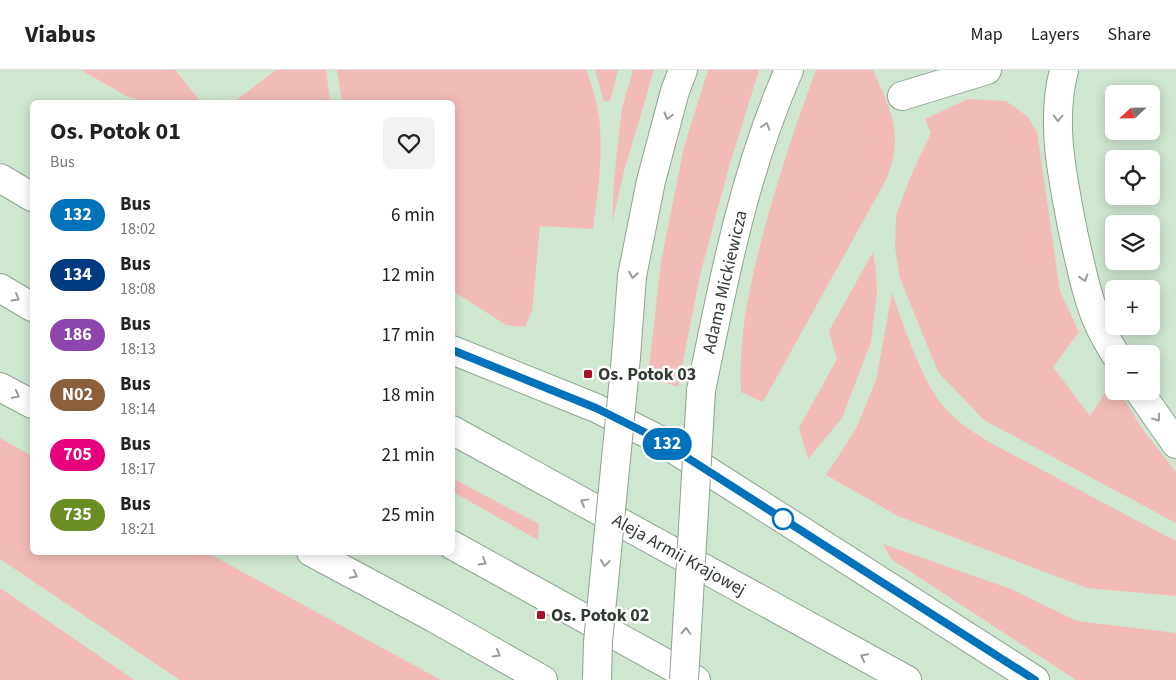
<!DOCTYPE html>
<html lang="en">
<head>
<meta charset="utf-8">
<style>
  :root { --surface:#fff; --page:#f2f2f2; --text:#222; --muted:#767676; --line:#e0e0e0 }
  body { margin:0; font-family:"Source Sans 3",sans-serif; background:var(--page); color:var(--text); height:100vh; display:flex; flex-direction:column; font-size:19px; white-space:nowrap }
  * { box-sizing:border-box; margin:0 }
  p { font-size:16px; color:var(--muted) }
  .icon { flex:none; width:28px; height:28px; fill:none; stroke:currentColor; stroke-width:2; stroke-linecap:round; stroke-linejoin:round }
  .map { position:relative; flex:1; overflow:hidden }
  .side { position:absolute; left:30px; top:30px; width:425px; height:455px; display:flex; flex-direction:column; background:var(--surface); border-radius:8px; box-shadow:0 2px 12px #0003 }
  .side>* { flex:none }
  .badge { padding:0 10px; border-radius:16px; font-size:18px; line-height:32px }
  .needle { width:32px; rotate:248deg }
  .controls { position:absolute; left:1105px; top:15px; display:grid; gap:10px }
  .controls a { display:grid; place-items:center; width:55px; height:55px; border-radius:8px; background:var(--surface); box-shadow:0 2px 12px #0003; font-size:25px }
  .map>.badge { position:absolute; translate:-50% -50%; box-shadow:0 0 0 2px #fff }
  .round { display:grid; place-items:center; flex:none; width:52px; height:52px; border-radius:8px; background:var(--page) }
  .head { display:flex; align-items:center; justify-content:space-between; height:85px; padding:0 20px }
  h1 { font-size:24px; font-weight:700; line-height:38px }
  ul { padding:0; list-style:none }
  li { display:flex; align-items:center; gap:15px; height:60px; padding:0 20px }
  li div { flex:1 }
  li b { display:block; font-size:19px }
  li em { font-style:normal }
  li .badge { min-width:55px; font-weight:700; text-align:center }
  header { display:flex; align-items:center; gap:30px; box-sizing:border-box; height:70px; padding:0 25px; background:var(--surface); border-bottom:1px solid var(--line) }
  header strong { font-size:24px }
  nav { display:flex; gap:28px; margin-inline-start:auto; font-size:18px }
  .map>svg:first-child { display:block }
  .green { fill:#f3bbb8 }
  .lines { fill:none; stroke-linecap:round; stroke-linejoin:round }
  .minor-casing { stroke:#8ea48f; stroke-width:30 }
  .highway-casing { stroke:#8ea48f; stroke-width:30 }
  .minor { stroke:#fff; stroke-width:28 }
  .highway { stroke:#fff; stroke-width:28 }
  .minor-bridge-casing { stroke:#8ea48f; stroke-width:30; stroke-linecap:butt }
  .minor-bridge { stroke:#fff; stroke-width:28 }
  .oneway { stroke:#999e99 }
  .line-casing { stroke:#fff; stroke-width:11 }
  .line { stroke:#0072bc; stroke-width:8 }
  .poi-dot { fill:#a91329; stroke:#fff; stroke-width:2 }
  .stop-dot { fill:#fff; stroke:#0072bc; stroke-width:2.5 }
  .labels { text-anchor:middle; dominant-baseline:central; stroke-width:5; stroke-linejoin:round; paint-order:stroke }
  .street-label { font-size:18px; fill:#333c33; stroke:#fff }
  .poi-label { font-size:18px; font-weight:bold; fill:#333c33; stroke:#fff; text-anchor:start }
</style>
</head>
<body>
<header>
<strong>Viabus</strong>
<nav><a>Map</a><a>Layers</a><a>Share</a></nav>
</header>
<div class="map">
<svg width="1176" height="610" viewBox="0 0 1176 610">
  <rect width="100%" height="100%" fill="#cfe6d0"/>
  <!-- green -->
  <g class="green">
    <path d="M81 0H175L201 32H148L128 27Z"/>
    <path d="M276 0H326L330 32H234Z"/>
    <path d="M337 0H586C609 54 600 103 593 159L540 156 532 241 525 257 506 255 453 221 452 32H342Z"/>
    <path d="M595 0H618L610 31 604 32Z"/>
    <path d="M633 0H654L624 101 612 153 614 109 622 38Z"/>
    <path d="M708 0H759L728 100 700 205 678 317 648 307 661 192 684 77Z"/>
    <path d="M816 0H873C891 42 904 62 887 108L763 332 741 322C738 266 750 214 764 160 779 106 796 53 816 0Z"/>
    <path d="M968 29 1006 31 1027 46 1037 62 1060 221 1079 262 1053 297 1090 346 1112 312 1114 321H1119L1143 360 1176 402V453L984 350 938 302 900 208 895 177 896 146 909 110 931 63 925 49Z"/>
    <path d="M873 182 876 202 877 223 871 272 842 348 808 389 799 358 837 289 829 261Z"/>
    <path d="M892 223C904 256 921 310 944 337 967 364 1011 383 1042 400 1087 424 1131 448 1176 471V526L1087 518 898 446 826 405 856 359 876 310Z"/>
    <path d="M0 368 32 386V482L208 483 441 610H180L0 489Z"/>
    <path d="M452 408 539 454 538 470 453 422Z"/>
    <path d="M883 474 1011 519 1077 551 1176 563V610H1076L891 489Z"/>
    <path d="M0 518 124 603 134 610H0Z"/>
  </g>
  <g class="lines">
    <defs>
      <g id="minor">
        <path d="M1064 0C1050 54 1063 109 1073 162 1080 192 1087 230 1100 257 1104 266 1110 275 1115 284"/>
        <path d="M902 26 987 0"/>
        <path d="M452 280 596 338 658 369 1035 610"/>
        <path d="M626 287 632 206 651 111 675 21 683 0"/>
        <path d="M0 317 32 334"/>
        <path d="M701 321C723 212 744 102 789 0"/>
        <path d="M1139 321 1176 374"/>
        <path d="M311 482 434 548 543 610"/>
      </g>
      <g id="highway">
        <path d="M0 108 32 127"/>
        <path d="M0 218 32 237"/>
        <path d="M452 360 907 610"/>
        <path d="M452 475 696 610"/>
      </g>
    </defs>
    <!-- minor casing -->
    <use href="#minor" class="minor-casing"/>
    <!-- highway casing -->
    <use href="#highway" class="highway-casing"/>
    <!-- minor -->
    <use href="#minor" class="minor"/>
    <!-- highway -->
    <use href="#highway" class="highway"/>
    <defs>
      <g id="minor-bridge">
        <path d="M597 610 598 572 626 287"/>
        <path d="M684 610 701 321"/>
      </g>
    </defs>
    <!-- minor-bridge casing -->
    <use href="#minor-bridge" class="minor-bridge-casing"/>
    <!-- minor-bridge -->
    <use href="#minor-bridge" class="minor-bridge"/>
  </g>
  <!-- one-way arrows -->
  <defs><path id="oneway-chevron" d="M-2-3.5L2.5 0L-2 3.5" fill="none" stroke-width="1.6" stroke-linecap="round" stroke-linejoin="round" transform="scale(1.25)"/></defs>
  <g class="oneway">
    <use href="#oneway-chevron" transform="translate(668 46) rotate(105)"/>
    <use href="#oneway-chevron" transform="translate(1058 48) rotate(91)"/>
    <use href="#oneway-chevron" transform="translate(766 56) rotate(-72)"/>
    <use href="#oneway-chevron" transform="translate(633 205) rotate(99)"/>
    <use href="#oneway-chevron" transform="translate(1084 208) rotate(73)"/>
    <use href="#oneway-chevron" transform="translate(16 228) rotate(30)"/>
    <use href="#oneway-chevron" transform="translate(16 325) rotate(28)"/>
    <use href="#oneway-chevron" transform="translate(1157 348) rotate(55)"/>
    <use href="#oneway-chevron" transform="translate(584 432) rotate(-151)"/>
    <use href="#oneway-chevron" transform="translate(483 492) rotate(30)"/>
    <use href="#oneway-chevron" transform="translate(605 493) rotate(96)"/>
    <use href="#oneway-chevron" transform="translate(354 505) rotate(28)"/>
    <use href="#oneway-chevron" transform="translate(686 561) rotate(-87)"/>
    <use href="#oneway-chevron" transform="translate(497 584) rotate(30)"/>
    <use href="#oneway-chevron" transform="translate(864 587) rotate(-152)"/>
  </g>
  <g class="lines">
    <defs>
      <path id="line" d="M452 280 596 338 658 369 1035 610"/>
    </defs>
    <!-- line casing -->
    <use href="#line" class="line-casing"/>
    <!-- line -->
    <use href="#line" class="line"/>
  </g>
  <!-- markers -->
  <g class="poi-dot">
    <rect x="583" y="299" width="10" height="10" rx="2.5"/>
    <rect x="536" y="540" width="10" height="10" rx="2.5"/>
  </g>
  <circle class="stop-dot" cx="783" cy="449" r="10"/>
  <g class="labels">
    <!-- street labels -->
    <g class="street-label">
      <text transform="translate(725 212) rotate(-77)">Adama Mickiewicza</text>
      <text transform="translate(679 485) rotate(29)">Aleja Armii Krajowej</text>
    </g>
    <!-- poi labels -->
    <g class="poi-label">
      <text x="598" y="304">Os. Potok 03</text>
      <text x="551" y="545">Os. Potok 02</text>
    </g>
  </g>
</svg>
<div class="controls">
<a><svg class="needle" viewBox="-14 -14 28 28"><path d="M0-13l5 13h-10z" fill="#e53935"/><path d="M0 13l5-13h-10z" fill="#767676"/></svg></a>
<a><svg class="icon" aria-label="locate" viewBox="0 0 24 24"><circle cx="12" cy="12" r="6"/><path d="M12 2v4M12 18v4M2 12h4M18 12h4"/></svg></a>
<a><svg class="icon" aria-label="layers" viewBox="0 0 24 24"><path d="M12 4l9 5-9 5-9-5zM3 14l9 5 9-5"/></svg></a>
<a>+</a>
<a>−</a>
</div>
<b class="badge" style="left:667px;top:374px;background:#0072bc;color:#fff">132</b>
<section class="side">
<div class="head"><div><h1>Os. Potok 01</h1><p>Bus</p></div><a class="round"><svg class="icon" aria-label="heart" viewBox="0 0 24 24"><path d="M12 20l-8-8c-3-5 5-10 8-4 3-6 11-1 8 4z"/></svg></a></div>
<ul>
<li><span class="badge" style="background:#0072bc;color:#fff">132</span><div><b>Bus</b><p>18:02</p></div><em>6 min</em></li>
<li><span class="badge" style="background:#003b80;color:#fff">134</span><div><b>Bus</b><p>18:08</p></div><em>12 min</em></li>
<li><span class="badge" style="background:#8e44ad;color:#fff">186</span><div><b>Bus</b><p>18:13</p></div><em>17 min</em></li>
<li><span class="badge" style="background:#8b5e3c;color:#fff">N02</span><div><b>Bus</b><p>18:14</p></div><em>18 min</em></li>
<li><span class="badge" style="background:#e6007e;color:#fff">705</span><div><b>Bus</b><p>18:17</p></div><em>21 min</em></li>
<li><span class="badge" style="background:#6b8e23;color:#fff">735</span><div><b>Bus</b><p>18:21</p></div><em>25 min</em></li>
</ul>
</section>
</div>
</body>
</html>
